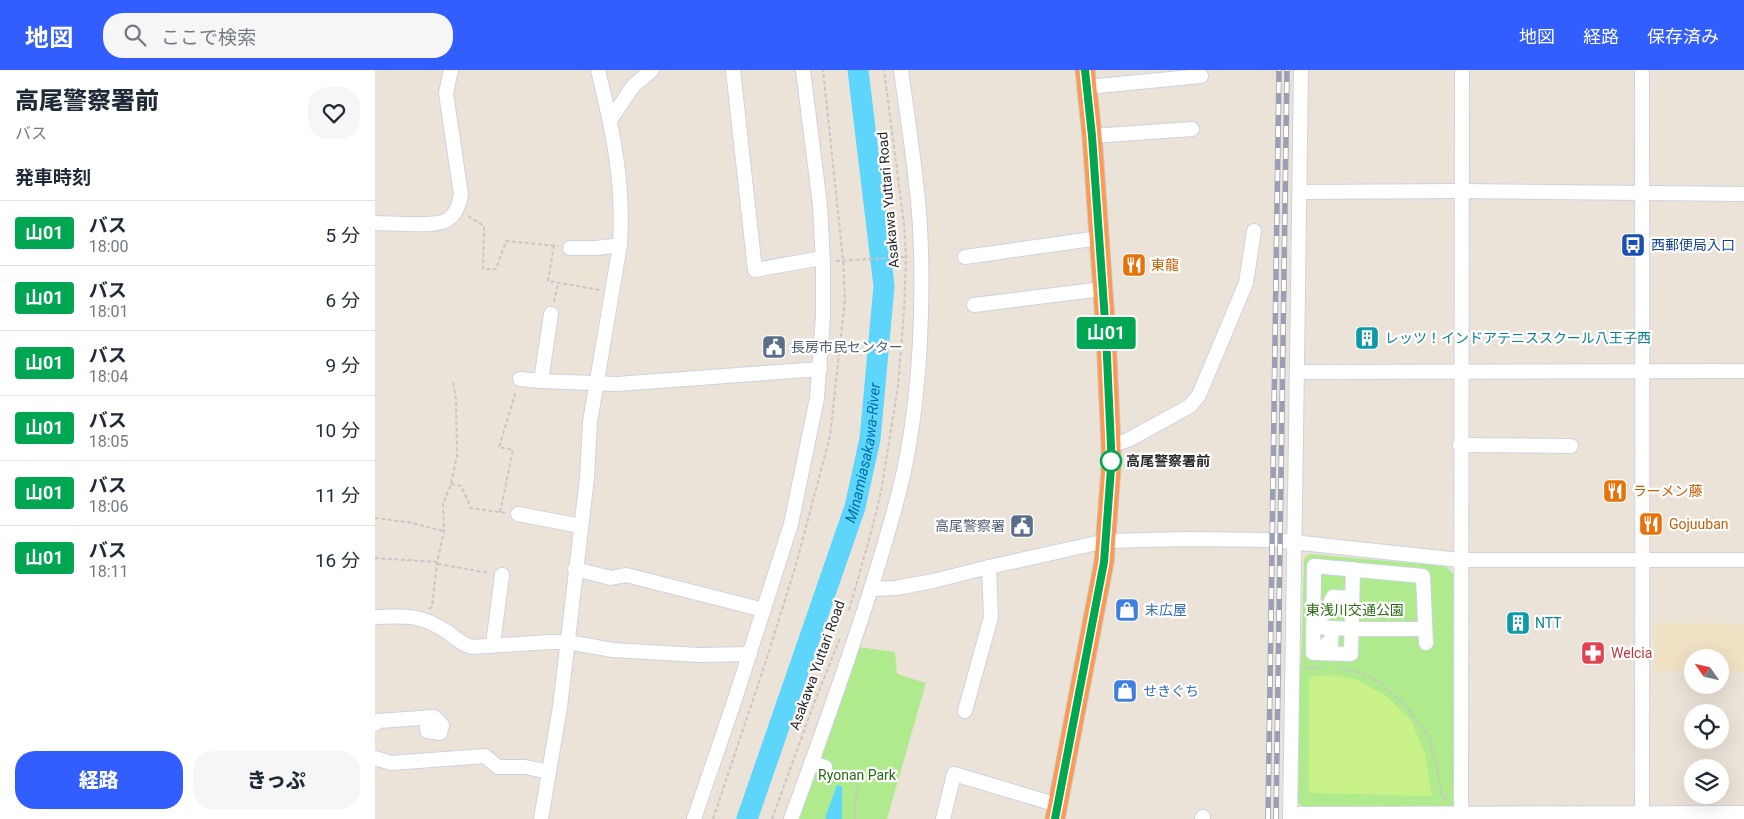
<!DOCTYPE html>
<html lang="ja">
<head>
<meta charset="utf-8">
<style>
  :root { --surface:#fff; --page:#f6f6f7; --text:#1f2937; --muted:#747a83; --line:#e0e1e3; --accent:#325dff }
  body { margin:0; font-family:Roboto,"Noto Sans JP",sans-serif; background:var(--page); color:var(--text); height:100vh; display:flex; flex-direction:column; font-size:19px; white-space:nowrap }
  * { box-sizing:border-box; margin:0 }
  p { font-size:16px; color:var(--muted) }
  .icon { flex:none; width:28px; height:28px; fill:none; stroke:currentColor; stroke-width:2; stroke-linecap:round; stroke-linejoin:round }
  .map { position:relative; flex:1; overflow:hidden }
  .details { display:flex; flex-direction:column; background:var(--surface); width:375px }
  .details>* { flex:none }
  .badge { padding:0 10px; border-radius:4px; font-size:18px; line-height:32px }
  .needle { width:32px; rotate:304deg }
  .fabs { position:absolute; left:1309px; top:579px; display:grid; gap:10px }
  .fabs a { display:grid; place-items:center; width:45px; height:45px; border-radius:50%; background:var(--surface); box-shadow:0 5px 20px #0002; font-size:25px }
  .map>.badge { position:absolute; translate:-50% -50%; box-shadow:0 0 0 2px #fff }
  h2 { padding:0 15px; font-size:19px; line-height:45px }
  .round { display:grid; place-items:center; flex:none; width:52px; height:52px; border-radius:20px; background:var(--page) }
  .summary { display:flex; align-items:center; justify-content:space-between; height:85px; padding:0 15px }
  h1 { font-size:24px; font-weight:800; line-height:38px }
  .action { display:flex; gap:10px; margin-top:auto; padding:10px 15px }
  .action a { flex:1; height:58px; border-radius:20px; background:var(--accent); color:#fff; font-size:20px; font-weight:800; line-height:58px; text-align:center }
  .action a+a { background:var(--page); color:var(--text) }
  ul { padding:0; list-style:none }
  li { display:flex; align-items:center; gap:15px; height:65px; padding:0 15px; border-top:1px solid var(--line) }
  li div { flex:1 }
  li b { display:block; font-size:19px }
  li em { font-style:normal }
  li .badge { min-width:55px; font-weight:700; text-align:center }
  header { display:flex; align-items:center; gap:30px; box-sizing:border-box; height:70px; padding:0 25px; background:var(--accent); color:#fff }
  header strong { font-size:24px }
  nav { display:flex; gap:28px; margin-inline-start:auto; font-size:18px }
  .search { width:350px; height:45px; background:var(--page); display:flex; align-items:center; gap:12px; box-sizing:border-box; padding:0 18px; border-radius:20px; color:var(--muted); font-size:19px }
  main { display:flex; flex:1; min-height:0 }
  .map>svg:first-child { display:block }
  .education { fill:#f0e1c5 }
  .green { fill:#afea8d }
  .pitch { fill:#c8f288 }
  .water { fill:#5ed5fb }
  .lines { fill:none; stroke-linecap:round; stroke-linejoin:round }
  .river { stroke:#5ed5fb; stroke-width:21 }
  .minor-casing { stroke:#cdd2e3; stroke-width:16 }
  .highway-casing { stroke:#c7c7c7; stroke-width:21 }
  .path { stroke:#c7c7c7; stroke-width:2; stroke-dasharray:4 2.5; stroke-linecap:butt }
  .minor { stroke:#fff; stroke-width:14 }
  .highway { stroke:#ff9850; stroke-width:19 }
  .rail-casing { stroke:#9a9fb5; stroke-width:5.5 }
  .rail { stroke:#fff; stroke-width:4; stroke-dasharray:11; stroke-linecap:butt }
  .line-casing { stroke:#fff; stroke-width:11 }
  .line { stroke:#00a651; stroke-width:8 }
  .stop-dot { fill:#fff; stroke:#00a651; stroke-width:2.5 }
  .labels { text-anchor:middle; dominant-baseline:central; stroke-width:4.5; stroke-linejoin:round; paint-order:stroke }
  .street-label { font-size:14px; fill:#282828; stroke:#fff }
  .transit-label { font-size:14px; fill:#164399; stroke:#fff; text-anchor:start }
  .food-label { font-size:14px; fill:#c56008; stroke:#fff; text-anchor:start }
  .culture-label { font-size:14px; fill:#0d838f; stroke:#fff; text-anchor:start }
  .service-label { font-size:14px; fill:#4e5e75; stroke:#fff; text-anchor:start }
  .stop-label { font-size:14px; font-weight:bold; fill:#282828; stroke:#fff; text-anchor:start }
  .shop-label { font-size:14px; fill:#366cbe; stroke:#fff; text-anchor:start }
  .park-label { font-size:14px; fill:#266b12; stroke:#fff }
  .health-label { font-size:14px; fill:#be3a42; stroke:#fff; text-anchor:start }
  .water-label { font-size:15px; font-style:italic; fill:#006fa4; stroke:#fff }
</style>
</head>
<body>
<header>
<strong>地図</strong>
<div class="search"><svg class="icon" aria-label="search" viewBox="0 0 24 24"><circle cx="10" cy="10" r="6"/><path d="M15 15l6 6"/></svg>ここで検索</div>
<nav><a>地図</a><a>経路</a><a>保存済み</a></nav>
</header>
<main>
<section class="details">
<div class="summary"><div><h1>高尾警察署前</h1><p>バス</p></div><a class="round"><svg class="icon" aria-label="heart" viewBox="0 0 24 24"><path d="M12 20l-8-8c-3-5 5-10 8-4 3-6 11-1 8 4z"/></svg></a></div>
<h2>発車時刻</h2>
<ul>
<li><span class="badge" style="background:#00a651;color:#fff">山01</span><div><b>バス</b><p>18:00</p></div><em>5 分</em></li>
<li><span class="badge" style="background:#00a651;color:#fff">山01</span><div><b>バス</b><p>18:01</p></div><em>6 分</em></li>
<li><span class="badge" style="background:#00a651;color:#fff">山01</span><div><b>バス</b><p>18:04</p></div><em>9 分</em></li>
<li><span class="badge" style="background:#00a651;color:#fff">山01</span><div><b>バス</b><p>18:05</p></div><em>10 分</em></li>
<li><span class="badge" style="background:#00a651;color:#fff">山01</span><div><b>バス</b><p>18:06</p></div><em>11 分</em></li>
<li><span class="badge" style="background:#00a651;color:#fff">山01</span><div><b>バス</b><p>18:11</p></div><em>16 分</em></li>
</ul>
<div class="action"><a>経路</a><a>きっぷ</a></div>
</section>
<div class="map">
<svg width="1369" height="749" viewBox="0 0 1369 749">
  <rect width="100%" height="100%" fill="#ece3d8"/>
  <!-- education -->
  <path class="education" d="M1280 553 1369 554V602H1345V588H1318L1317 601H1280Z"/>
  <!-- green -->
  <g class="green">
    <path d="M934 484 1070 496 1080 505 1078 584 1082 733 1074 740 928 738 923 732 924 598 926 595 929 489Z"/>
    <path d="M483 577 520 582 522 604 551 613 512 749H424Z"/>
  </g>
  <!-- pitch -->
  <path class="pitch" d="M955 605 980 609 1011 626 1036 650 1050 684 1057 726 934 723V607Z"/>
  <!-- water -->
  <path class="water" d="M462 715 467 716V749H452L450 748Z"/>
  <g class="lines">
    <!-- river -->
    <path class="river" id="s1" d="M372 749 480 437 495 369 509 216 483 0"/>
    <defs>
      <g id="minor">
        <path d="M358 0 380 200 447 188"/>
        <path d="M712 17 826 6"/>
        <path d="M235 50 259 15 277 0"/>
        <path d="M717 66 817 59H815"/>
        <path d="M925 122 1086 121 1369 124"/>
        <path d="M0 153C16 153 58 157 70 151 80 147 84 135 86 125L71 23 76 0"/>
        <path d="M195 178H221L245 175"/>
        <path d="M590 187 724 168"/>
        <path d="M599 235 727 219"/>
        <path d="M176 244 166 311 242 314 445 299"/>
        <path d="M923 302 1369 301"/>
        <path d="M145 309 166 311"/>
        <path d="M1085 375 1196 376"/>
        <path d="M736 376 753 370 815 336 824 325 871 213 879 161"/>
        <path d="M143 444 206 456"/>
        <path d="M200 499 236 508 251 505 389 540"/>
        <path d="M978 499 976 584 938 583 939 496 1048 506 1051 573"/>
        <path d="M496 519 521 518 558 511 614 497 731 471 813 469 898 470 1085 490H1369"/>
        <path d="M939 545C956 546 951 539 958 527L977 528"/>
        <path d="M0 547C31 546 44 544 71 561 81 568 84 573 97 577L174 572H192L238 580 324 585 375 584"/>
        <path d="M938 557 977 559H1050"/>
        <path d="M118 574 127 505"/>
        <path d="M951 583V574H956L957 558"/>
        <path d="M590 641 616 547 614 497"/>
        <path d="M0 654 3 651 46 648 59 647 67 655 65 663 52 661V647"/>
        <path d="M0 688 16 693 110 686 123 697H150L174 702"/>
        <path d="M436 693 450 697"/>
        <path d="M915 744 1369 743"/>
        <path d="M166 749 185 637 212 408 215 352 245 175C249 112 238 61 223 0"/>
        <path d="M319 749 359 632 416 454 442 328 448 246V193L445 135 428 0"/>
        <path d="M416 749C445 670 473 592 498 512 510 473 522 435 530 396 545 323 549 232 545 157 542 105 533 52 526 0"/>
        <path d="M568 749 579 704 683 735"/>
        <path d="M827 749 828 747"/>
        <path d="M915 749C918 499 924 250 926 0"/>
        <path d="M1086 749 1087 0"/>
        <path d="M1267 749C1268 499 1267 250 1267 0"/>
      </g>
      <path id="highway" d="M680 749 729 492 736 399V376L731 265 717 66 710 0"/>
    </defs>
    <!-- minor casing -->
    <use href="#minor" class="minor-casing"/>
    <!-- highway casing -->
    <use href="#highway" class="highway-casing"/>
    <!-- path -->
    <g class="path">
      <path d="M93 146 109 156 108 199H121L131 171 183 176"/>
      <path d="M179 175 173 211 225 220"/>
      <path d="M461 191 531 187"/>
      <path d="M179 232 183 213"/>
      <path d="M76 414 86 416 96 438 131 443"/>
      <path d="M125 442 138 380 124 377 141 321"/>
      <path d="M0 448 32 452 69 461"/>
      <path d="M0 488 62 492"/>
      <path d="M63 494 114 503"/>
      <path d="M54 539 57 537 62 493 69 461 68 434 76 414 82 386 81 329 78 312"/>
      <path d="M474 540 497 459 506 422 523 316 529 242 531 187 529 154 509 0"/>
      <path d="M929 598 949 597"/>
      <path d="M962 598 983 602 1003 611 1031 636 1053 665 1061 693 1067 726 1072 731"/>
      <path d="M476 706 482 709 480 749"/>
      <path d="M338 749 391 591 422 491 455 366 470 229 468 190 448 0"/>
      <path d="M397 749 438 636 465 568"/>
    </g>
    <!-- minor -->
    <use href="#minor" class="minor"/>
    <!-- highway -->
    <use href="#highway" class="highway"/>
    <defs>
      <g id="rail">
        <path d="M893 749 904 0"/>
        <path d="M901 749 912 0"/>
      </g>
    </defs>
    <!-- rail casing -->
    <use href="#rail" class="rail-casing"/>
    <!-- rail -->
    <use href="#rail" class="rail"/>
  </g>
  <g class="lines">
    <defs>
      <path id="line" d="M680 749 729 492 736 398V376L731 265 717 66 710 0"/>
    </defs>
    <!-- line casing -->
    <use href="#line" class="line-casing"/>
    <!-- line -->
    <use href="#line" class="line"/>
  </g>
  <!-- icons -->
  <defs>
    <symbol id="bus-square" viewBox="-11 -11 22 22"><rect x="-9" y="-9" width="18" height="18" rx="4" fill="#1a4fb4" stroke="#fff"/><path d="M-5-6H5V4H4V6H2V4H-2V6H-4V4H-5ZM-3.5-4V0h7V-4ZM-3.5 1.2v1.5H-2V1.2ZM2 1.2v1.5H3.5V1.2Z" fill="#fff"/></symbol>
    <symbol id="restaurant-square" viewBox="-11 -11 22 22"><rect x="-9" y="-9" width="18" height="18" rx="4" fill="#e8710a" stroke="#fff"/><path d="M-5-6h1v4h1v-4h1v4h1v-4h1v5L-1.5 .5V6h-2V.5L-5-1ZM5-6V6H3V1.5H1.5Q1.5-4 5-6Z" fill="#fff"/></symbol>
    <symbol id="building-square" viewBox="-11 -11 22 22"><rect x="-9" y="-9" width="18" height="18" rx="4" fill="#0f9aa8" stroke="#fff"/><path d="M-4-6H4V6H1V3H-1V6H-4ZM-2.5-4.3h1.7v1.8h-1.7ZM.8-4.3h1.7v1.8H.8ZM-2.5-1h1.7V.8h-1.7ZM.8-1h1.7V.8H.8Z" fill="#fff"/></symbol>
    <symbol id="civic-square" viewBox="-11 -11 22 22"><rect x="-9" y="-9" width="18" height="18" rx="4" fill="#5c6f8a" stroke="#fff"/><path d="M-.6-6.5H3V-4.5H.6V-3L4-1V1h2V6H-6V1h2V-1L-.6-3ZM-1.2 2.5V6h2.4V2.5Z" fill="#fff"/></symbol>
    <symbol id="shop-square" viewBox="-11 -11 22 22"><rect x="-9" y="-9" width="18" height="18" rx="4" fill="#3f7fe0" stroke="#fff"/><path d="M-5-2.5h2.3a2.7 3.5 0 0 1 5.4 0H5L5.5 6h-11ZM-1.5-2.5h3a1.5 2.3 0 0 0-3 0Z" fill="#fff"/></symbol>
    <symbol id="pharmacy-square" viewBox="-11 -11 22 22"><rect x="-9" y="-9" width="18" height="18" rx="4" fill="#e0444e" stroke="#fff"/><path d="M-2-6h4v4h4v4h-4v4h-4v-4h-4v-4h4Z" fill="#fff"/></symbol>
  </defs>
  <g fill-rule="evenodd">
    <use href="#bus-square" x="1244" y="161" width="28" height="28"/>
    <use href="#restaurant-square" x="745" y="181" width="28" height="28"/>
    <use href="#building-square" x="978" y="254" width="28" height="28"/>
    <use href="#civic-square" x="385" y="263" width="28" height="28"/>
    <use href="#restaurant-square" x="1226" y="407" width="28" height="28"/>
    <use href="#restaurant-square" x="1262" y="440" width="28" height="28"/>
    <use href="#civic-square" x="633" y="442" width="28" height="28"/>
    <use href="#shop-square" x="738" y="526" width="28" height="28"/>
    <use href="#building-square" x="1129" y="539" width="28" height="28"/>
    <use href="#pharmacy-square" x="1204" y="569" width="28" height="28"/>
    <use href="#shop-square" x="736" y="607" width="28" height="28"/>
  </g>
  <!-- markers -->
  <circle class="stop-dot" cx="736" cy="391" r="10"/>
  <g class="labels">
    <!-- street labels -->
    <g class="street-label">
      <text transform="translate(513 130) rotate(-95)">Asakawa Yuttari Road</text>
      <text transform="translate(442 595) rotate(-70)">Asakawa Yuttari Road</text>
    </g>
    <!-- transit labels -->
    <g class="transit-label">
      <text x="1276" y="175">西郵便局入口</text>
    </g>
    <!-- food labels -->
    <g class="food-label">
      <text x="776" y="195">東龍</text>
      <text x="1258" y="421">ラーメン藤</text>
      <text x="1294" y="454">Gojuuban</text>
    </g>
    <!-- culture labels -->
    <g class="culture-label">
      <text x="1010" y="268">レッツ！インドアテニススクール八王子西</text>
      <text x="1160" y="553">NTT</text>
    </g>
    <!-- service labels -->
    <g class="service-label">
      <text x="416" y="277">長房市民センター</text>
      <text x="630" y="456" text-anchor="end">高尾警察署</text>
    </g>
    <!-- stop labels -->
    <g class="stop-label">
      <text x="751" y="391">高尾警察署前</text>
    </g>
    <!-- shop labels -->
    <g class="shop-label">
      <text x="770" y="540">末広屋</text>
      <text x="768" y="621">せきぐち</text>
    </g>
    <!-- park labels -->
    <g class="park-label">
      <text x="980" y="540">東浅川交通公園</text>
      <text x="482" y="705">Ryonan Park</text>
    </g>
    <!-- health labels -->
    <g class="health-label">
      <text x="1236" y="583">Welcia</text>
    </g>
    <!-- water labels -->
    <g class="water-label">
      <text stroke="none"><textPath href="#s1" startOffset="385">Minamiasakawa-River</textPath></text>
    </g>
  </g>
</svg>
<div class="fabs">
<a><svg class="needle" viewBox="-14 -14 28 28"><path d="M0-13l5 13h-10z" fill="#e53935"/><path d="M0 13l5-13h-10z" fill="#747a83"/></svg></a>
<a><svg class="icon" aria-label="locate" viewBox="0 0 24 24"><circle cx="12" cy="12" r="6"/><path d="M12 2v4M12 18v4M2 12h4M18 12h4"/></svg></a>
<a><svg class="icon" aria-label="layers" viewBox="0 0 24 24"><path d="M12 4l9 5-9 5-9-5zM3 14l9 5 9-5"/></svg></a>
</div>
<b class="badge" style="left:731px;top:263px;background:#00a651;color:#fff">山01</b>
</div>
</main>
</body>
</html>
